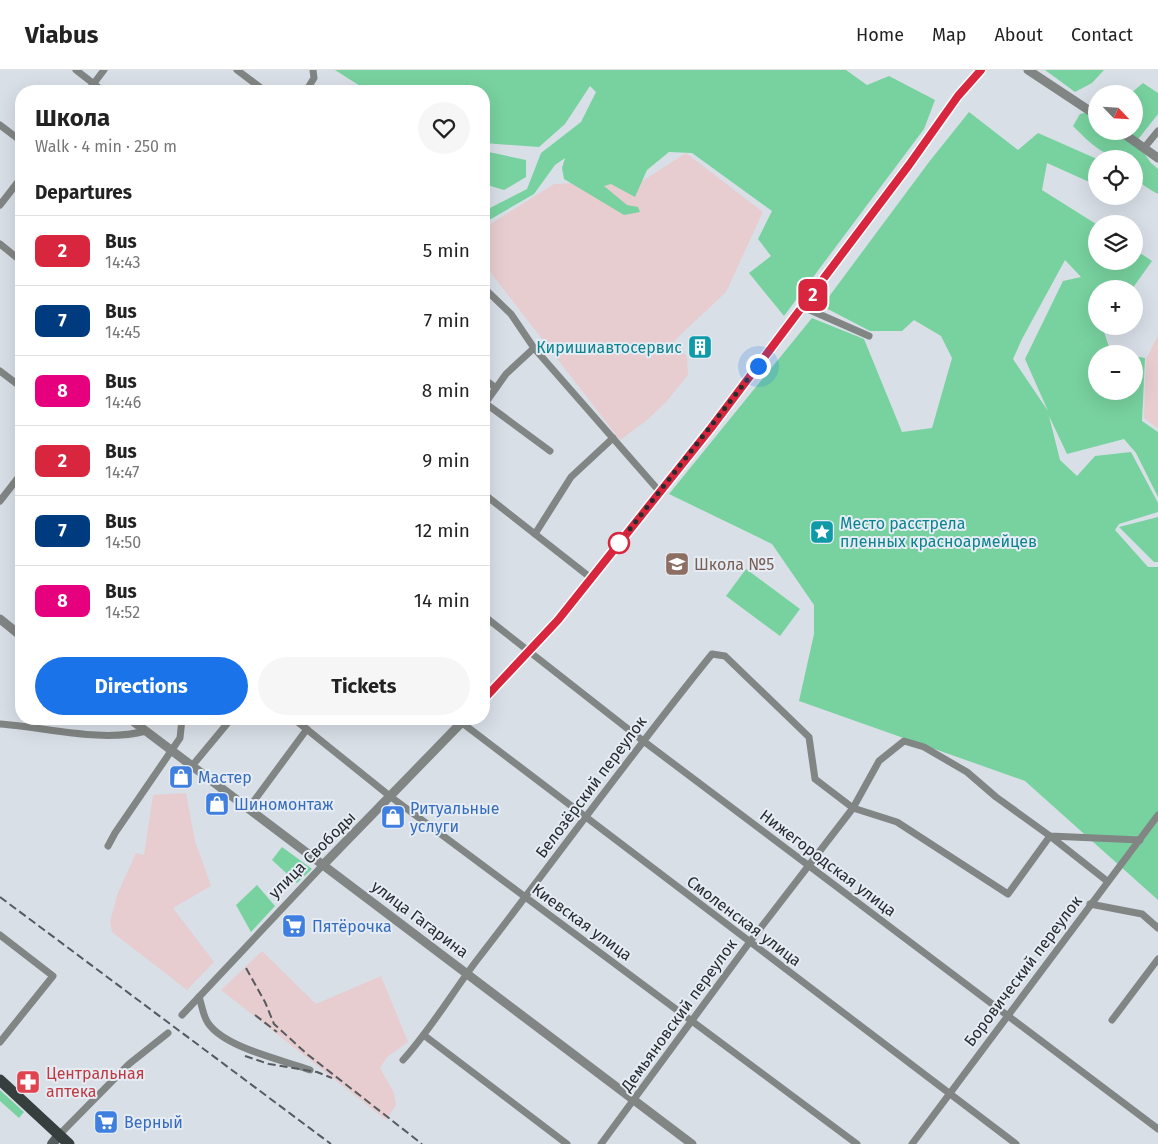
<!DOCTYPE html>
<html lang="en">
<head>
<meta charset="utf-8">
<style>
  :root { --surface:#fff; --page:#f6f6f6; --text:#222; --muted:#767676; --line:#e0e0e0; --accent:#1a73e8 }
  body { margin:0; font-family:"Fira Sans",sans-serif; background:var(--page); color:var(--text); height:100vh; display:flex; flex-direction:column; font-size:19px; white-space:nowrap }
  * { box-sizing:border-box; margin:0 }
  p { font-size:16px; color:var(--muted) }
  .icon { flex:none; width:28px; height:28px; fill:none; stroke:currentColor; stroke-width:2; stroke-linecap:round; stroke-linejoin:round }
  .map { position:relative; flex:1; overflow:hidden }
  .side { position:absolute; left:15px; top:15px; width:475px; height:640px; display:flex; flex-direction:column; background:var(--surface); border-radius:20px; box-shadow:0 5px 20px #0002 }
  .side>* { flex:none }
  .badge { padding:0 10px; border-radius:8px; font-size:18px; line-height:32px }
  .needle { width:32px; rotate:115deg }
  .tools { position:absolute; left:1088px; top:15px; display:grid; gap:10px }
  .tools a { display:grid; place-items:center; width:55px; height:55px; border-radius:50%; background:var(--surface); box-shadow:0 5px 20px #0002; font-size:25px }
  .you { position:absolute; width:25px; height:25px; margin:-12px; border:4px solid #fff; border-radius:50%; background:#1a73e8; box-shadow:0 0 0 8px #1a73e833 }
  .map>.badge { position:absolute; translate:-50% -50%; box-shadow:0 0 0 2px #fff }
  h2 { padding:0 20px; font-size:19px; line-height:45px }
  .round { display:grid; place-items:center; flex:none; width:52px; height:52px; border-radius:26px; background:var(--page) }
  .headline { display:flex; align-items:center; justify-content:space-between; height:85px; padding:0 20px }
  h1 { font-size:24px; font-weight:700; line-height:38px }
  .cta { display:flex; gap:10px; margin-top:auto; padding:10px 20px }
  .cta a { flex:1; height:58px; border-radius:30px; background:var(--accent); color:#fff; font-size:20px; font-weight:700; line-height:58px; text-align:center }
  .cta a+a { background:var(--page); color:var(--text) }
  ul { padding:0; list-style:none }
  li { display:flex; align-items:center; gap:15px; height:70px; padding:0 20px; border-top:1px solid var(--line) }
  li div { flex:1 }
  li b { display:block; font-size:19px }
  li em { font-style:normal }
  li .badge { min-width:55px; font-weight:700; text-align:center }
  header { display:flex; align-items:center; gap:30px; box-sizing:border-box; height:70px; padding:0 25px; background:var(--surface); border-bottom:1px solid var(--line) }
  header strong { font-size:24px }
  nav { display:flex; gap:28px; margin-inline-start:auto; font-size:18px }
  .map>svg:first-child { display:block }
  .commercial { fill:#e7cdd0 }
  .industrial { fill:#e7cdcf }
  .green { fill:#78d29f; fill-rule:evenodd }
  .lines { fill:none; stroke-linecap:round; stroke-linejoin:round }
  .minor { stroke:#818685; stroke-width:7 }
  .tertiary { stroke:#818685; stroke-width:9 }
  .secondary { stroke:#555c5b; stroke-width:10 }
  .primary { stroke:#373f3e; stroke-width:11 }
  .rail { stroke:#565a5e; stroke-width:2; stroke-dasharray:8 4; stroke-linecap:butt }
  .line-casing { stroke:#fff; stroke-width:11 }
  .line { stroke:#d7263d; stroke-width:8 }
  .walk { stroke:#292c2f; stroke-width:5; stroke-dasharray:0 9 }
  .stop-dot { fill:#fff; stroke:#d7263d; stroke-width:2.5 }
  .labels { text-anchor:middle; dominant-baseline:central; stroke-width:4; stroke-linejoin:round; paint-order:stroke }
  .culture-label { font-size:16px; fill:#0d838f; stroke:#e6ecf4; text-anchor:end }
  .education-label { font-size:16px; fill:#785e54; stroke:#e6ecf4; text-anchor:start }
  .shop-label { font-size:16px; fill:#366cbe; stroke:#e6ecf4; text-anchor:start }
  .street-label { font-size:16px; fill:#292c2f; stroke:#e6ecf4 }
  .health-label { font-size:16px; fill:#be3a42; stroke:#e6ecf4; text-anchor:start }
</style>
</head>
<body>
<header>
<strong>Viabus</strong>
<nav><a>Home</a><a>Map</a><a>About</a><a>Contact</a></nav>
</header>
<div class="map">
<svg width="1158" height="1074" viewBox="0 0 1158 1074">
  <rect width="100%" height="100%" fill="#d9dfe7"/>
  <!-- commercial -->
  <path class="commercial" d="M186 723 195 771 211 816 173 838 214 892 187 920 112 862 110 852 117 825 136 783 144 785 153 725Z"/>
  <!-- industrial -->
  <g class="industrial">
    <path d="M686 83 763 142 726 222 674 271 687 287 688 305 667 331 646 351 620 370 484 194V158L554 114 644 110Z"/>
    <path d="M1158 265V358H1157L1144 348 1146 289Z"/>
    <path d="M262 881 316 934 381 906 408 972 387 987 380 998 394 1023 396 1035 386 1050 221 920Z"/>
  </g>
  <!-- green -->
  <g class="green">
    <path d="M335 0H846L867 15 889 6 935 30 924 59 784 246 749 203 771 186 758 169 772 141 692 83 669 82 647 100 635 127 611 114 604 116 627 135 638 137 640 142 624 145 564 109 562 98 565 88 555 95 534 124 484 153V141L527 119 541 83 581 52 596 22 590 16 565 54 539 77 484 73V21H368Z"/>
    <path d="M1045 0H1104L1092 13 1075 22Z"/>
    <path d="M1143 13 1158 23V44L1136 72 1151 93 1158 99V124C1140 114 1134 110 1134 89 1105 89 1092 75 1073 56L1080 44 1096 40V61H1134V24H1130Z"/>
    <path d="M331 15H347L360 21H319Z"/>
    <path d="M969 42 1018 80 1038 63 1097 89 1096 115 1047 93 1042 120 1096 154V191H1134V179L1152 191 1132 219H1096V256H1102L1110 280 1125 284H1096V321H1134V286L1145 288 1142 351 1158 362V427L1136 383 1124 369 1067 384 1049 346 1060 390 1077 406 1095 386 1131 382 1158 433V442L1119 454 1115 460 1148 497H1158V830L1025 711 799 631 814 564V535L772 474 669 424 812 248 864 269 902 362 932 358 952 288 941 266 914 250 902 261H870L822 236 929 92ZM1065 190 1081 207 1063 211 1025 289 1048 341 1013 289 1022 269Z"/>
    <path d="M484 81 526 90V107L504 120 484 114Z"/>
    <path d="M1158 447V492H1154L1119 457Z"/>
    <path d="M746 499 800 539 780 566 726 526Z"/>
    <path d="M282 777 312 799 297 813 272 790Z"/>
    <path d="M257 815 275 836 251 862 236 835Z"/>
    <path d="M0 1020 24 1042 19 1048 0 1031Z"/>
  </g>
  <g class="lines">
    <!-- minor -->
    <g class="minor">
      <path d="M76 0 103 21"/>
      <path d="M237 0 265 21"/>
      <path d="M88 21 104 0"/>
      <path d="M306 21 314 8 313 0"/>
      <path d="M0 55 21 71"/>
      <path d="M1144 78 1158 61"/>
      <path d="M0 135 21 108"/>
      <path d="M0 174 21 191"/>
      <path d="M484 218 511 244 534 278 660 422"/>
      <path d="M803 237 869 266"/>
      <path d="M0 301 21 317"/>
      <path d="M484 309 496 318"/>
      <path d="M485 333 550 381"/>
      <path d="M484 335 506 304 534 278"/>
      <path d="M484 424 591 508"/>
      <path d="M0 431 21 404"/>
      <path d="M535 464 571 407 613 368"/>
      <path d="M484 546 642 670 1158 1059"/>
      <path d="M294 649 391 727 857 1074"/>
      <path d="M457 649 1016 1074"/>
      <path d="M0 654C46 657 101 673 146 661"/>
      <path d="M192 696 231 649"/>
      <path d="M248 739 307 659"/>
      <path d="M108 776 115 763 180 668 182 649"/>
      <path d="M1090 834 1142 844 1158 858"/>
      <path d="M0 865 53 906 0 972"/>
      <path d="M199 927C202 935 203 946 208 953 225 978 283 990 310 1000"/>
      <path d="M182 945 323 795"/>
      <path d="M1112 950 1158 889"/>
      <path d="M425 966 567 1074"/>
      <path d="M403 990C431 959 452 923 477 890 556 788 631 684 712 584L725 586 809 667 815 709 853 738 897 752 1008 824 1050 766 1107 811"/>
      <path d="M59 1065 129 994 168 963"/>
      <path d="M601 1074 749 873 853 738 879 691 904 671 924 677 967 702 996 727 1050 766 1140 770"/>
      <path d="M912 1074 1158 745"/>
    </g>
    <!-- tertiary -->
    <g class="tertiary">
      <path d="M1028 0 1096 45"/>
      <path d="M1120 61 1158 88"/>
      <path d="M0 549 21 566"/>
      <path d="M484 629 558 550 711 358 909 95 958 25 981 0"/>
      <path d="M130 649 692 1074"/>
      <path d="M323 795 465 649"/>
    </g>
    <!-- secondary -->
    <path class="secondary" d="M52 1074 59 1065"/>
    <!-- primary -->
    <path class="primary" d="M0 1010 69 1074"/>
    <!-- rail -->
    <g class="rail">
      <path d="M0 827 331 1074"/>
      <path d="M246 898 265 932 274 954 307 984 422 1074"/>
      <path d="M255 945 277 962"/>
      <path d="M245 986 269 994 317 1002 332 1008"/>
    </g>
  </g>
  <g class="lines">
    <defs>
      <path id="line" d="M484 629 558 550 711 358 909 95 958 26 981 0"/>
    </defs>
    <!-- line casing -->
    <use href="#line" class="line-casing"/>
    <!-- line -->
    <use href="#line" class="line"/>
    <!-- walk -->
    <path class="walk" d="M619 473 758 296"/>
  </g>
  <!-- icons -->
  <defs>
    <symbol id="building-square" viewBox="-11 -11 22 22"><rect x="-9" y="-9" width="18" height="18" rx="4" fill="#0f9aa8" stroke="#e6ecf4"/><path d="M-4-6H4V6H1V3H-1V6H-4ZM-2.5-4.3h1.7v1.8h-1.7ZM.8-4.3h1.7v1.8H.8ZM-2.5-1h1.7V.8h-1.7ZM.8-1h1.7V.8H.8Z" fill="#fff"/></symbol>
    <symbol id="sight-square" viewBox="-11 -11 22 22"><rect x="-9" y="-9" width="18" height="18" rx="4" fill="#0f9aa8" stroke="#e6ecf4"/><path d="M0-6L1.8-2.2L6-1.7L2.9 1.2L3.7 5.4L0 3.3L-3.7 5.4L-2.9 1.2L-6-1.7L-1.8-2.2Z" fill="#fff"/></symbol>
    <symbol id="school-square" viewBox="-11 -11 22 22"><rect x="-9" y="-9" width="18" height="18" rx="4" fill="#8d6e63" stroke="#e6ecf4"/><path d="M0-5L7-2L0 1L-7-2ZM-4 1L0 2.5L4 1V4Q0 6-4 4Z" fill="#fff"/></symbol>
    <symbol id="shop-square" viewBox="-11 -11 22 22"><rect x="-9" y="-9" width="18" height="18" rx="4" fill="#3f7fe0" stroke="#e6ecf4"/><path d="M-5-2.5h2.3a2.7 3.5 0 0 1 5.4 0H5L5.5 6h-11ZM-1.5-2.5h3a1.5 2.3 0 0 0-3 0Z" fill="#fff"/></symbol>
    <symbol id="supermarket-square" viewBox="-11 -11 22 22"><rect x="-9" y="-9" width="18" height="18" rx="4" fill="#3f7fe0" stroke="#e6ecf4"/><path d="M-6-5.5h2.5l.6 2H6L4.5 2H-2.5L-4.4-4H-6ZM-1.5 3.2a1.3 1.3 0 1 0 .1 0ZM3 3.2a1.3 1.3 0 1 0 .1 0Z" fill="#fff"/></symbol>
    <symbol id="pharmacy-square" viewBox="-11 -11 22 22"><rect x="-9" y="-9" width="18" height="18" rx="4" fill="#e0444e" stroke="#e6ecf4"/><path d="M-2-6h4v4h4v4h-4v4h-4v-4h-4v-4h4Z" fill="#fff"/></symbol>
  </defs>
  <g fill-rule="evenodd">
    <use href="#building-square" x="686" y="263" width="28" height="28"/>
    <use href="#sight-square" x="808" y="448" width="28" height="28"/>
    <use href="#school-square" x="663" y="480" width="28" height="28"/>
    <use href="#shop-square" x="167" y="693" width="28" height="28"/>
    <use href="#shop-square" x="203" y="720" width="28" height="28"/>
    <use href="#shop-square" x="379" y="733" width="28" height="28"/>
    <use href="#supermarket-square" x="280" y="842" width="28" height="28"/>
    <use href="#pharmacy-square" x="14" y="998" width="28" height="28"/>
    <use href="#supermarket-square" x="92" y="1038" width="28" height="28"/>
  </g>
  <!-- markers -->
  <circle class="stop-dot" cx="619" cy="473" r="10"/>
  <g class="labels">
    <!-- culture labels -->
    <g class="culture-label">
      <text x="682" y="277">Киришиавтосервис</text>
      <text x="840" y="453" text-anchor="start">Место расстрела<tspan x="840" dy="18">пленных красноармейцев</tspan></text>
    </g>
    <!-- education labels -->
    <g class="education-label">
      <text x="694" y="494">Школа №5</text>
    </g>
    <!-- shop labels -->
    <g class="shop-label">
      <text x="198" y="707">Мастер</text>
      <text x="234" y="734">Шиномонтаж</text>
      <text x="410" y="738">Ритуальные<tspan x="410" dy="18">услуги</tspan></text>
      <text x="312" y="856">Пятёрочка</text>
      <text x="124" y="1052">Верный</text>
    </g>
    <!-- street labels -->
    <g class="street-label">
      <text transform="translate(591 717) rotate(-53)">Белозёрский переулок</text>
      <text transform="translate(312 785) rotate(-45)">улица Свободы</text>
      <text transform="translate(828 793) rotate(37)">Нижегородская улица</text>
      <text transform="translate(420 849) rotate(37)">улица Гагарина</text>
      <text transform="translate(744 851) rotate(37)">Смоленская улица</text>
      <text transform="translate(582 852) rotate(36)">Киевская улица</text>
      <text transform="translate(1023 901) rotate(-53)">Боровический переулок</text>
      <text transform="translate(679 945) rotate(-54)">Демьяновский переулок</text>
    </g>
    <!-- health labels -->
    <g class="health-label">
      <text x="46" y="1003">Центральная<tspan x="46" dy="18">аптека</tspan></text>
    </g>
  </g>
</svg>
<div class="tools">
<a><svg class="needle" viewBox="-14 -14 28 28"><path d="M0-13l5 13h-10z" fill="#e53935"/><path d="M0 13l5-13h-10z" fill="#767676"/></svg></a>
<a><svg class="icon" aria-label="locate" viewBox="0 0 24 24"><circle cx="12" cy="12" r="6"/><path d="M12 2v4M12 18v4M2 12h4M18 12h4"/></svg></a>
<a><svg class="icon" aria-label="layers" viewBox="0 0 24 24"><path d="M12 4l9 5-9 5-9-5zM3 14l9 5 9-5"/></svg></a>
<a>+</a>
<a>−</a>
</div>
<div class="you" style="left:758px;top:296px"></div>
<b class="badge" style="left:813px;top:225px;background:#d7263d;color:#fff">2</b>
<section class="side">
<div class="headline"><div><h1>Школа</h1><p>Walk · 4 min · 250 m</p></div><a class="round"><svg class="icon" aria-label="heart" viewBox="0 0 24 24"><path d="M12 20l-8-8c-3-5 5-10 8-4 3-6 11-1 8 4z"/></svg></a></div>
<h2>Departures</h2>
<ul>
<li><span class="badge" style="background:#d7263d;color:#fff">2</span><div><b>Bus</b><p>14:43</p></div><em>5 min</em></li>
<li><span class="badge" style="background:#003b80;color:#fff">7</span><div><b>Bus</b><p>14:45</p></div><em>7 min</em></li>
<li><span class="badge" style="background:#e6007e;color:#fff">8</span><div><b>Bus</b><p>14:46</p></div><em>8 min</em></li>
<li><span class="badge" style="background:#d7263d;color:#fff">2</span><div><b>Bus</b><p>14:47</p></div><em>9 min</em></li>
<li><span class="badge" style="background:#003b80;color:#fff">7</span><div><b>Bus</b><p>14:50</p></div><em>12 min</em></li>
<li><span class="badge" style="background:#e6007e;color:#fff">8</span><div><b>Bus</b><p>14:52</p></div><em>14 min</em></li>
</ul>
<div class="cta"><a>Directions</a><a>Tickets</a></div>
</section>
</div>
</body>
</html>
